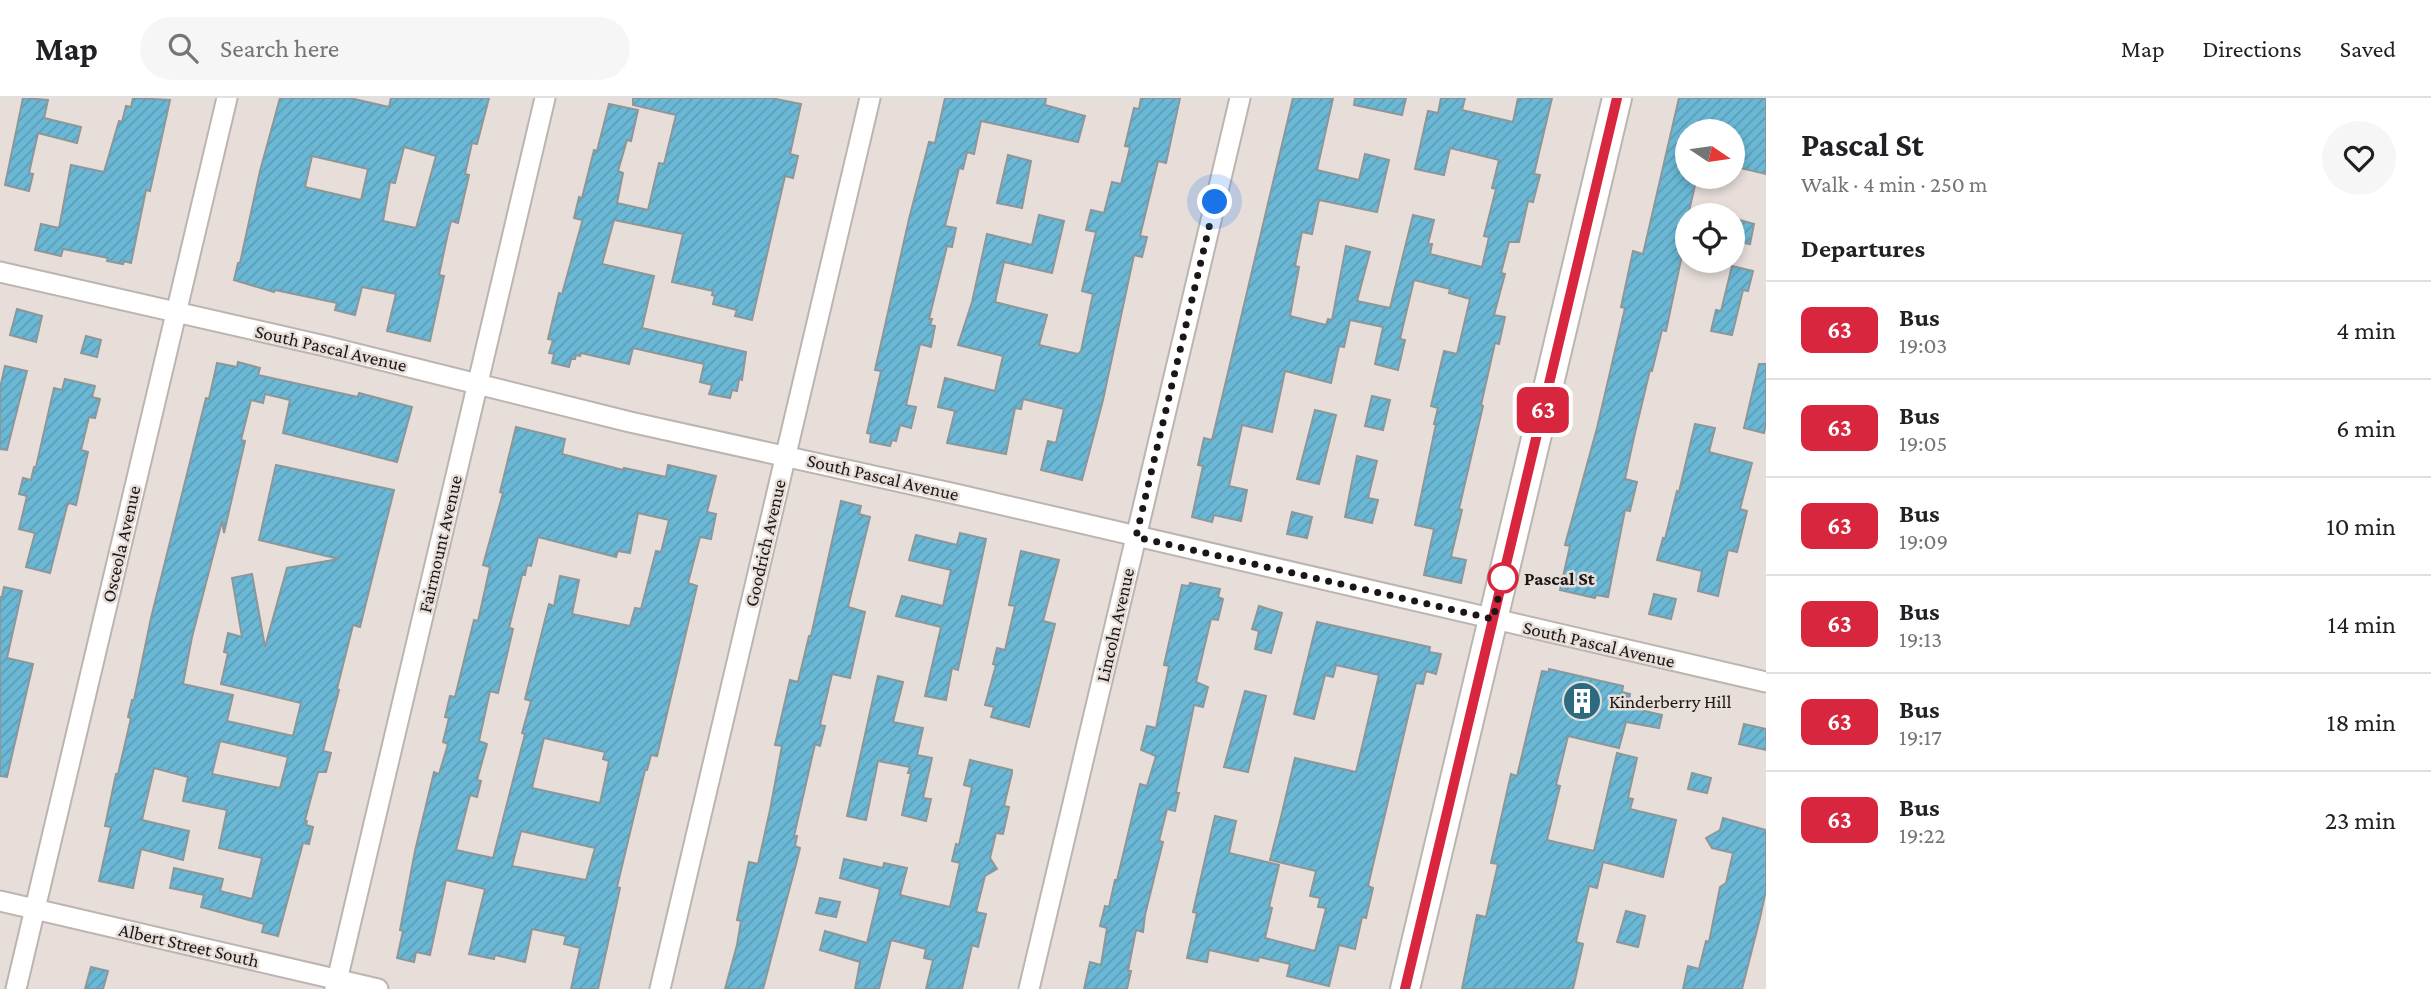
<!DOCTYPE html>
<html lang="en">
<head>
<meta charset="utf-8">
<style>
  :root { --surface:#fff; --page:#f6f6f6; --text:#202124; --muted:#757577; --line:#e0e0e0 }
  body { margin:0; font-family:"Crimson Pro",serif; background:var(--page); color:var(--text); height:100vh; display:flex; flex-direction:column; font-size:26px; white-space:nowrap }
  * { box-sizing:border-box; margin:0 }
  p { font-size:23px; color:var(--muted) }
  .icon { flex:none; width:38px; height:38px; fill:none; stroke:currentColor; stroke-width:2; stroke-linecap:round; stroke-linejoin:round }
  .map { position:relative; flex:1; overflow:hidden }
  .side { display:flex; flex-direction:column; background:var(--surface); width:665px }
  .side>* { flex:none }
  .badge { padding:0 14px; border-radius:10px; font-size:24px; line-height:46px }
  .needle { width:46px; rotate:103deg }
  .buttons { position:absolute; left:1675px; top:21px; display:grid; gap:14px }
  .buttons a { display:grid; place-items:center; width:70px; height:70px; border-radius:50%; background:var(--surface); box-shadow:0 4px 10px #0003; font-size:35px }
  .you { position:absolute; width:35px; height:35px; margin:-18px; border:5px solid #fff; border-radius:50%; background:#1a73e8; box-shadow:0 0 0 10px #1a73e833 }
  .map>.badge { position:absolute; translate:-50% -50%; box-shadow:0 0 0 4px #fff }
  h2 { padding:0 35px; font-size:26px; line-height:63px }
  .round { display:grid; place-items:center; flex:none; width:74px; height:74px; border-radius:37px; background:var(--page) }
  .headline { display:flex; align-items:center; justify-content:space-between; height:119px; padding:0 35px }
  h1 { font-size:33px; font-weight:700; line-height:52px }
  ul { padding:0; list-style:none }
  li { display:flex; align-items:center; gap:21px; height:98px; padding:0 35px; border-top:2px solid var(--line) }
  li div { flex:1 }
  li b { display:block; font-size:26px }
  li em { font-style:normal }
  li .badge { min-width:77px; font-weight:700; text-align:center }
  header { display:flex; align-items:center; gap:42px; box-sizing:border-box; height:98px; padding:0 35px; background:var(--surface); border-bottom:2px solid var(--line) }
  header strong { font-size:33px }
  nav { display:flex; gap:38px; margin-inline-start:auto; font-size:24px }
  .search { width:490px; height:63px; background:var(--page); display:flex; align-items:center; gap:18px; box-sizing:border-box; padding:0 24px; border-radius:38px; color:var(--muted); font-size:26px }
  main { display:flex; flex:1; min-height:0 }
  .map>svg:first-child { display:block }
  .building { fill:url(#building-hatch); stroke:#8d9699; stroke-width:2; fill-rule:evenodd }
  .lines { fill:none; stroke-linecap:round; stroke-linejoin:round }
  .street-casing { stroke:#bcb4b0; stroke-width:23 }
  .secondary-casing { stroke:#bcb4b0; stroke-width:32 }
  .street { stroke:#fff; stroke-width:19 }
  .secondary { stroke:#fff; stroke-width:28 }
  .line-casing { stroke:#fff; stroke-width:16 }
  .line { stroke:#d7263d; stroke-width:10 }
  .walk { stroke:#1a1716; stroke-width:7; stroke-dasharray:0 12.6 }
  .stop-dot { fill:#fff; stroke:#d7263d; stroke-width:3.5 }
  .labels { text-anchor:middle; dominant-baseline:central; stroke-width:5; stroke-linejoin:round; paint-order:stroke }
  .street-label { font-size:19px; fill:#1a1716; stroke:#e7deda }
  .stop-label { font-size:19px; font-weight:bold; fill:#1a1716; stroke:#e7deda; text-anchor:start }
  .poi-label { font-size:19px; fill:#1a1716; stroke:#e7deda; text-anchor:start }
</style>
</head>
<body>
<header>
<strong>Map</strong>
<div class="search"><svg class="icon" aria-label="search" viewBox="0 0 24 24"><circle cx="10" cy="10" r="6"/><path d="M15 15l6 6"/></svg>Search here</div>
<nav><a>Map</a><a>Directions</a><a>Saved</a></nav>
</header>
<main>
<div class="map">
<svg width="1766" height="891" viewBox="0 0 1766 891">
  <defs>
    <pattern id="building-hatch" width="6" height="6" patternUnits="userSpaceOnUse" patternTransform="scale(1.75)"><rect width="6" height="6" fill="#6ab8d5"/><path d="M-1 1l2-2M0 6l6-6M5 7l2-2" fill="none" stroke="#5b9db6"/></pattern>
  </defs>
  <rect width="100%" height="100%" fill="#e7deda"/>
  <!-- building -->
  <g class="building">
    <path d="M23 0 48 2 44 20 81 29 77 45 38 35 29 75 33 76 29 93 5 87Z"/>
    <path d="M133 0 170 2 150 93 146 92 131 165 124 163 123 166 107 163 108 160 63 151 61 158 35 152 41 126 59 130 71 67 104 74 119 23 122 24 126 8 131 9Z"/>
    <path d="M280 0H350L389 9 391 0H489L477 46 472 45 465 76 469 77 458 125 451 123 448 135 439 177 444 178 430 243 387 233 396 196 362 189 355 217 335 212 337 205 275 192 274 194 234 182 238 165H240L260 73ZM404 49 436 58 416 130 383 123 390 84 395 85ZM312 58 368 71 361 102 305 89Z"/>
    <path d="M633 0H771L801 6 790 56 798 58 793 80 785 78 752 222 735 218 737 212 713 206 715 198 712 197 713 193 672 184 683 136 614 122 602 166 654 178 642 230 746 254 742 282 739 281 737 293 732 292 730 300 709 296 712 287 700 284 704 266 633 250 629 266 581 255 580 258 576 257 575 261H571L569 269 552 265 554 256 549 255 553 242 548 241 559 195 562 196 582 124V122L574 120 579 99 582 100 594 52 597 53 609 6 638 12 631 43 627 42 618 73 623 75 617 105 648 112 659 65 664 66 676 17 633 7Z"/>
    <path d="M945 0H1046L1045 7 1085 18 1078 44 981 23 974 56 967 54 963 71 959 70 945 128 956 130 952 149 947 148 929 221H932L930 227 935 228 931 249 920 246 906 307 916 309 911 330 900 327 896 343 892 342 890 348 870 344 871 336 867 335 881 273 875 272 909 121 929 44 935 45Z"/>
    <path d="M1141 0H1180L1166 65 1158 63 1140 138 1147 139 1142 159 1134 157 1103 302 1082 382 1041 372 1048 343 1056 345 1064 311 1023 301 1021 311 1015 310 1006 356 947 345 955 313 938 309 945 280 995 293 1003 258 958 247 972 204 987 136 1032 147 1039 117 1064 123 1052 175 1004 164 995 204 1047 217 1039 247 1078 256 1081 253 1093 196 1082 193 1096 134 1086 132 1091 112 1104 115 1112 84 1121 86 1130 49 1125 48 1134 10 1139 11Z"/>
    <path d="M1293 0H1333L1317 72 1359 82 1365 56 1389 62 1377 114 1319 102 1312 136 1302 134 1295 168 1299 169 1290 218 1326 227 1328 221 1332 222 1346 148 1370 154 1357 203 1390 210 1413 117 1434 122 1428 146H1432L1430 156 1482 169 1489 139 1484 138 1496 91 1492 90 1499 62 1450 50 1444 77 1415 71 1428 13 1438 15 1441 0H1465L1462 12 1513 24 1518 0H1552L1534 76 1540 77 1533 104 1528 103 1519 144H1509L1501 175 1505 176 1494 217 1505 219 1499 246 1495 245 1481 307 1483 308 1459 411 1462 412 1451 459 1466 462 1461 485 1424 477 1434 431 1415 427 1436 326H1434L1438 310 1431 308 1444 253 1457 256 1470 201 1449 195 1450 191 1414 182 1400 241 1405 242 1398 272 1375 266 1383 229 1350 222 1344 249 1339 248 1331 285 1285 273 1272 334 1242 327 1229 388 1247 392 1241 423 1214 417 1212 424 1192 419 1203 368 1198 367 1204 340 1212 342Z"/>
    <path d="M1355 0H1406L1402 17 1354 7Z"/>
    <path d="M1679 0H1766V76L1732 68V33H1687V79H1697L1679 156 1682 157 1666 233 1662 232 1652 273 1650 272 1634 339 1625 381 1637 384 1630 413 1625 412 1608 499 1596 497 1595 500 1560 492 1570 448 1565 447 1597 330 1625 210 1621 209 1633 153 1643 156Z"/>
    <path d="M1008 57 1031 63 1022 110 997 105Z"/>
    <path d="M1736 121 1754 126 1750 146 1732 143Z"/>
    <path d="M1732 168 1753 173 1748 193 1743 192 1732 237 1711 233 1716 212 1721 213Z"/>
    <path d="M17 211 42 218 36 244 10 237Z"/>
    <path d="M86 238 101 242 97 259 81 255Z"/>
    <path d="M238 264 260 270 258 277 358 299 359 295 412 309 397 364 283 335 290 302 265 296 263 305 251 302 241 342 245 343 224 435 222 423 192 539 183 586 233 597 227 623 293 638 301 605 221 586 228 555 224 554 228 535 242 539 232 480 252 476 265 549 287 470 339 461 259 442 276 367 394 392 360 529 353 527 337 591 339 592 323 653 331 655 326 674H318L305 722 307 723 306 727 313 729 309 746 303 745 278 838 262 834 264 826 201 809 204 797 170 790 174 770 223 781 220 793 252 801 262 760 219 750 227 712 183 703 188 679 154 670 142 722 189 733 183 762 141 751 133 790 99 783 111 729 105 728 116 676H118L131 620 128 619 132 602H134L151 520 206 300 209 301 217 265 237 269ZM220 643 288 659 280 690 212 676Z"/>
    <path d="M1759 266H1766V326L1764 335 1744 330Z"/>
    <path d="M5 268 27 273 7 352 0 351V290Z"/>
    <path d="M65 281 95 288 92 299 100 301 95 320 89 319 81 352 88 354 76 407 69 405 67 408 50 475 26 469 35 435 19 431 27 398 19 396 23 380 31 382 34 369H36L54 290 62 292Z"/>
    <path d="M1372 298 1390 302 1383 332 1365 328Z"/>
    <path d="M1315 312 1336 317 1319 386 1297 381Z"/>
    <path d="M1695 326 1715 330 1709 354 1752 365 1740 411 1747 413 1737 454 1728 452 1718 498 1698 493 1702 473 1657 462 1663 440 1665 441 1677 393 1679 394Z"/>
    <path d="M516 329 565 341 562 356 623 372 624 370 666 379 668 367 716 378 707 414 716 416 711 441 700 439 688 485 697 488 657 658 651 657 647 672H645L617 789 620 790 598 891H571L580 850 564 846 566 838 532 831 525 864 495 857 494 861 469 856 485 791 446 782 430 857 416 854 414 864 397 860 403 833 400 832 415 753 434 674 439 676 448 646 443 644 449 620 445 619 450 598 455 599 474 522 478 523 490 469 483 467 503 395 500 394ZM638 415 669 422 661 454 656 453 641 511 635 510 630 528 572 516 579 482 560 478 554 508 549 506 525 601 531 603 522 635 525 636 493 760 456 752 470 697 477 699 481 683 477 682 487 646 479 643 490 593 498 595 513 531 509 530 522 477H525L527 467 531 468 538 439 616 459 618 453 630 455ZM544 640 605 654 603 661 609 663 600 705 532 690ZM521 733 595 750 586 782 512 768Z"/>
    <path d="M1357 358 1377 363 1368 400 1378 402 1372 425 1345 419Z"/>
    <path d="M841 403 861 408 859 416 870 419 848 509 865 514 850 580 832 576 820 627 825 628 820 648 815 646 794 738H797L795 748 800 750 796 766 763 891H725L737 847 741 823 737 822 749 764 758 766 770 712 782 648 775 647 790 582 798 584 809 538H811Z"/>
    <path d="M1292 414 1312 419 1307 440 1287 436Z"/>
    <path d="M960 435 986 441 958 572 952 570 946 602 925 598 941 529 896 518 902 498 943 508 951 472 909 462 916 437 957 447Z"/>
    <path d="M1021 453 1059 462 1043 523 1055 526 1029 629 991 619 994 609 985 607 996 567 993 566 997 550 1005 552 1015 508 1009 507Z"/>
    <path d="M1190 485 1220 491 1218 499 1223 501 1218 522 1211 521 1196 584 1208 589 1203 609 1194 607 1176 695H1179L1175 713 1167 711 1159 743 1163 744 1145 817 1143 834 1136 832 1128 873H1131L1127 891H1084L1090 864 1101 867 1107 830 1100 828 1105 808 1109 809 1115 782H1117L1140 686 1147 688 1156 658 1141 652 1147 628 1156 630 1169 568 1164 567 1182 487 1189 488Z"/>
    <path d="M4 489 22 493 7 560 33 566 7 679 0 678V499H2Z"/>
    <path d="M1654 496 1676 501 1671 521 1649 516Z"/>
    <path d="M1259 508 1282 515 1271 555 1255 551 1259 533 1252 531Z"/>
    <path d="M1317 524 1430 549 1429 554 1441 556 1436 576 1426 573 1423 586 1416 585 1368 788 1373 790 1366 820 1362 819 1355 851 1339 847 1329 888 1287 878 1290 866 1259 859 1258 863 1209 852 1207 864 1187 860 1197 815 1193 814 1215 718 1236 723 1229 755 1279 767 1269 809 1272 810 1265 840 1315 853 1326 810 1318 809 1320 800 1310 798 1316 773 1270 762 1280 723 1295 660 1356 674 1379 577 1336 567 1333 579 1325 577 1314 621 1294 616Z"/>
    <path d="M1549 571 1623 588 1622 594 1630 596 1628 609 1662 617 1659 630 1626 624 1619 650 1568 638 1556 687 1560 688 1547 742 1594 753 1617 655 1637 660 1628 700 1633 701 1630 711 1676 722 1663 779 1603 764 1597 790 1589 788 1576 844 1583 846 1573 891H1462L1477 817 1486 819 1498 766 1491 765 1511 676 1517 678 1542 573 1549 574Z"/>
    <path d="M878 578 903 584 893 624 923 630 917 657 932 660 923 700 931 701 926 723 902 717 911 675H908L910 669 878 663 866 722 847 718Z"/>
    <path d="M1245 593 1266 598 1248 674 1224 669Z"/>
    <path d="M1744 626 1766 631V652L1739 646Z"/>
    <path d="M970 662 1012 672V675L1004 708 1009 709 1003 736 996 735 990 760 997 771 985 778 976 814 986 816 978 849 972 847 962 891H926L933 862 924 860 926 851 891 842 879 891H855L860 864 820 852 825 833 867 845 880 791 840 780 844 761 883 770 884 765 907 770 900 797 950 809 960 765 952 763 956 746 959 747 972 689 964 687Z"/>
    <path d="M1692 675 1711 680 1707 695 1688 691Z"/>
    <path d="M1723 720 1766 732V792L1760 820 1742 891H1683L1688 868 1699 871 1706 843 1709 844 1720 789 1726 785 1733 755 1712 750 1706 740 1720 732Z"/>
    <path d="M820 800 840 804 836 819 816 815Z"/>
    <path d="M1626 813 1645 818 1638 849 1617 844Z"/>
    <path d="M91 869 108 873 103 891H85Z"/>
  </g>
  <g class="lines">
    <defs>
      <g id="street">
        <path d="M0 174 325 248 630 324 960 397 1766 584"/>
        <path d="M0 803 378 891"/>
        <path d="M16 891 227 0"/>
        <path d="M335 891 545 0"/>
        <path d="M660 891 870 0"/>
        <path d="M1029 891 1240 0"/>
      </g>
      <path id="secondary" d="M1405 891 1617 0"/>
    </defs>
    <!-- street casing -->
    <use href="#street" class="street-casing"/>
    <!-- secondary casing -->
    <use href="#secondary" class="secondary-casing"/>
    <!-- street -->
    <use href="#street" class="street"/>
    <!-- secondary -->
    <use href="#secondary" class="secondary"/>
  </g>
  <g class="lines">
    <defs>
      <path id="line" d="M1405 891 1617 0"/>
    </defs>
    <!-- line casing -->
    <use href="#line" class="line-casing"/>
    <!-- line -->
    <use href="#line" class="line"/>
    <!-- walk -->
    <path class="walk" d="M1215 104 1136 439 1493 521 1505 472 1503 480"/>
  </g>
  <!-- icons -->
  <defs>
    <symbol id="building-disc" viewBox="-11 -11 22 22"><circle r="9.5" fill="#2c6a80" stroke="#e7deda"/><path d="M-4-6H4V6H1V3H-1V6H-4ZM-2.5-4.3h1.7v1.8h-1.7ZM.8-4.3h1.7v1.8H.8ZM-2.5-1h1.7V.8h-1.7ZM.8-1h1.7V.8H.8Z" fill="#fff"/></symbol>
  </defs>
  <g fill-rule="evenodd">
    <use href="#building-disc" x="1560" y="581" width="44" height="44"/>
  </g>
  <!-- markers -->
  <circle class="stop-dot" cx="1503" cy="480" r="14"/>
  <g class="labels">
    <!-- street labels -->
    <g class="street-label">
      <text transform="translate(331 250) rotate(13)">South Pascal Avenue</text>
      <text transform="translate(883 379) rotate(13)">South Pascal Avenue</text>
      <text transform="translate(765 445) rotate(-77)">Goodrich Avenue</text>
      <text transform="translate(121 446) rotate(-77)">Osceola Avenue</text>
      <text transform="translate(440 446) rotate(-77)">Fairmount Avenue</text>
      <text transform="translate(1115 527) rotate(-77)">Lincoln Avenue</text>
      <text transform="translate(1599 546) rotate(13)">South Pascal Avenue</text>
      <text transform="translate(189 847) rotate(13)">Albert Street South</text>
    </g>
    <!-- stop labels -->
    <g class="stop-label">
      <text x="1524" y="480">Pascal St</text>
    </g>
    <!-- poi labels -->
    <g class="poi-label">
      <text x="1609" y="603">Kinderberry Hill</text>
    </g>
  </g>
</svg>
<div class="buttons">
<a><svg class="needle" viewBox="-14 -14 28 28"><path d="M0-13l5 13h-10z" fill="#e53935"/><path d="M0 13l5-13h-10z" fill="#757577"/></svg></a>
<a><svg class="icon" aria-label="locate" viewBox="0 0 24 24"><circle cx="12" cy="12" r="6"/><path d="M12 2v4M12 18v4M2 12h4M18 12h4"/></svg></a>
</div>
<div class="you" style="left:1215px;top:104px"></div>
<b class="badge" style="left:1543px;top:312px;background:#d7263d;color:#fff">63</b>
</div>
<section class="side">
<div class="headline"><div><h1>Pascal St</h1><p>Walk · 4 min · 250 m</p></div><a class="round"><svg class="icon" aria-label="heart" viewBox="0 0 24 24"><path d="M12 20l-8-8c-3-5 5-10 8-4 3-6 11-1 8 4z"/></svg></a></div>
<h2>Departures</h2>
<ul>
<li><span class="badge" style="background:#d7263d;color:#fff">63</span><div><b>Bus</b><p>19:03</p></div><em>4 min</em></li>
<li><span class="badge" style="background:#d7263d;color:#fff">63</span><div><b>Bus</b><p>19:05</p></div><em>6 min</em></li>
<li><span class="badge" style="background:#d7263d;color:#fff">63</span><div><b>Bus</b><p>19:09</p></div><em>10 min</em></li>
<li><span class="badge" style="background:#d7263d;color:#fff">63</span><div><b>Bus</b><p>19:13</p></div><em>14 min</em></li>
<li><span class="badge" style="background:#d7263d;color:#fff">63</span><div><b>Bus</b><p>19:17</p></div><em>18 min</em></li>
<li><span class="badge" style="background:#d7263d;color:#fff">63</span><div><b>Bus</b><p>19:22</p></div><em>23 min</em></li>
</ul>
</section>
</main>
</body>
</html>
